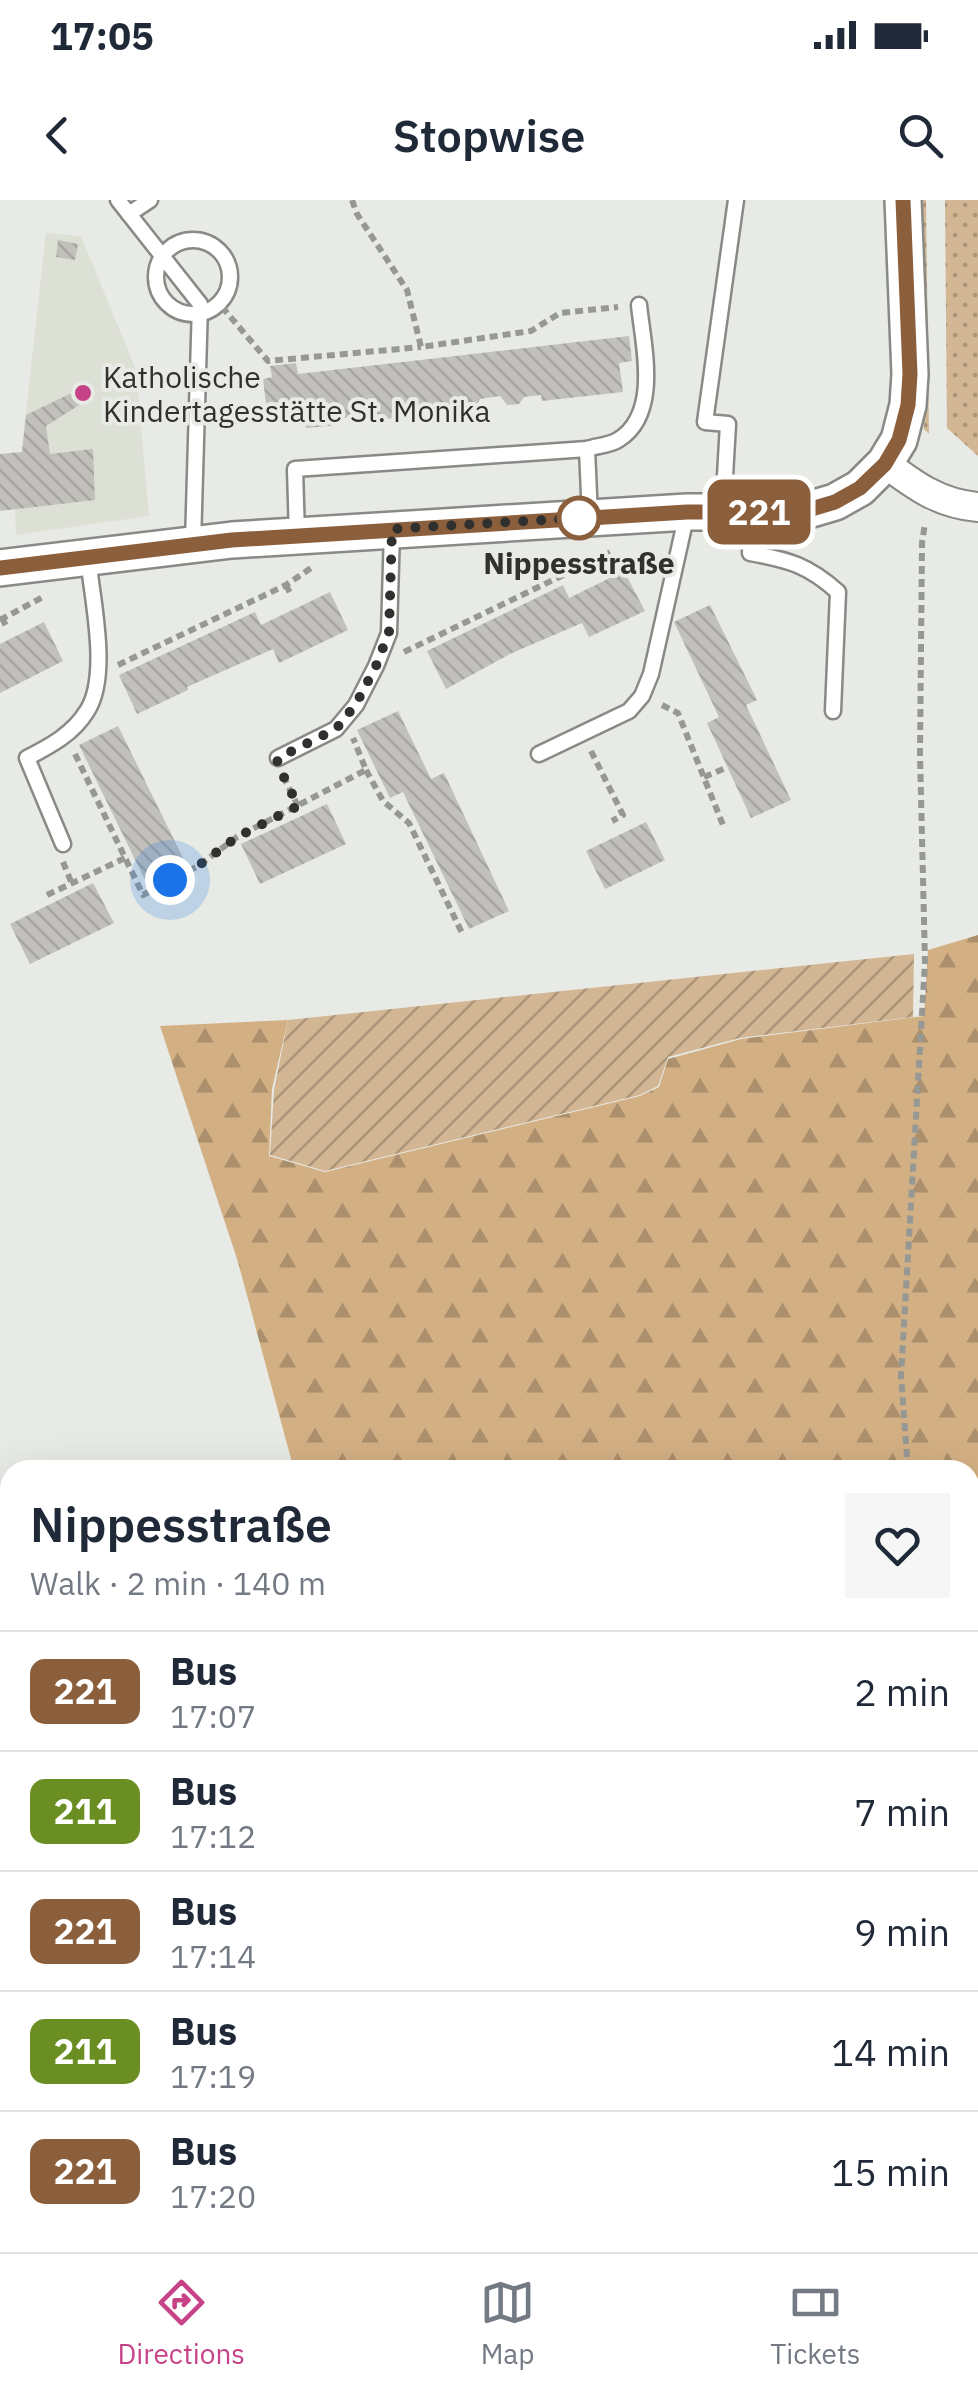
<!DOCTYPE html>
<html lang="en">
<head>
<meta charset="utf-8">
<style>
  :root { --surface:#fff; --page:#f6f6f7; --text:#1f2937; --muted:#747a83; --line:#e0e1e3; --accent:#c74388 }
  body { margin:0; font-family:"IBM Plex Sans",sans-serif; background:var(--page); color:var(--text); height:100vh; display:flex; flex-direction:column; font-size:38px; white-space:nowrap }
  * { box-sizing:border-box; margin:0 }
  p { font-size:32px; color:var(--muted) }
  .icon { flex:none; width:55px; height:55px; fill:none; stroke:currentColor; stroke-width:2; stroke-linecap:round; stroke-linejoin:round }
  .map { position:relative; flex:1; overflow:hidden }
  .details { position:absolute; left:0px; top:1260px; width:980px; height:792px; display:flex; flex-direction:column; background:var(--surface); border-radius:30px 30px 0 0; box-shadow:0 10px 40px #0002 }
  .details>* { flex:none }
  .badge { padding:0 20px; border-radius:15px; font-size:35px; line-height:65px }
  .you { position:absolute; width:50px; height:50px; margin:-25px; border:8px solid #fff; border-radius:50%; background:#1a73e8; box-shadow:0 0 0 15px #1a73e833 }
  .map>.badge { position:absolute; translate:-50% -50%; box-shadow:0 0 0 5px #fff }
  .round { display:grid; place-items:center; flex:none; width:105px; height:105px; border-radius:0px; background:var(--page) }
  .summary { display:flex; align-items:center; justify-content:space-between; height:170px; padding:0 30px }
  h1 { font-size:48px; font-weight:600; line-height:75px }
  ul { padding:0; list-style:none }
  li { display:flex; align-items:center; gap:30px; height:120px; padding:0 30px; border-top:2px solid var(--line) }
  li div { flex:1 }
  li b { display:block; font-size:38px }
  li em { font-style:normal }
  li .badge { min-width:110px; font-weight:700; text-align:center }
  .status { display:flex; justify-content:space-between; align-items:center; height:70px; padding:0 50px; background:var(--surface); direction:ltr }
  .status svg { height:28px; fill:currentColor }
  header { display:flex; justify-content:space-between; align-items:center; height:130px; padding:0 30px; background:var(--surface); font-size:45px; font-weight:600 }
  .tab-bar { display:flex; justify-content:space-around; align-items:center; height:140px; border-top:2px solid var(--line); background:var(--surface); font-size:28px; color:var(--muted) }
  .tab-bar a { display:grid; justify-items:center; gap:5px }
  .tab-bar .active { color:var(--accent) }
  .map>svg:first-child { display:block }
  .built { fill:#dce0d5 }
  .grass { fill:url(#grass-dots) }
  .forest { fill:url(#forest-firs) }
  .garden { fill:url(#garden-furrows) }
  .water { fill:#7bbdae }
  .building { fill:url(#building-back-hatch) }
  .lines { fill:none; stroke-linecap:round; stroke-linejoin:round }
  .service-casing { stroke:#888a86; stroke-width:19 }
  .minor-casing { stroke:#888a86; stroke-width:32 }
  .tertiary-casing { stroke:#888a86; stroke-width:40 }
  .path { stroke:#969894; stroke-width:6; stroke-dasharray:8 5; stroke-linecap:butt }
  .service { stroke:#fff; stroke-width:14 }
  .minor { stroke:#fff; stroke-width:28 }
  .tertiary { stroke:#fff; stroke-width:35 }
  .rail { stroke:#838481; stroke-width:8; stroke-dasharray:20 10; stroke-linecap:butt }
  .line-casing { stroke:#fff; stroke-width:22 }
  .line { stroke:#8b5e3c; stroke-width:15 }
  .walk { stroke:#30312f; stroke-width:10; stroke-dasharray:0 18 }
  .poi-dot { fill:#c74388; stroke:#e8eae5; stroke-width:4 }
  .stop-dot { fill:#fff; stroke:#8b5e3c; stroke-width:5 }
  .labels { text-anchor:middle; dominant-baseline:central; stroke-width:8; stroke-linejoin:round; paint-order:stroke }
  .poi-label { font-size:30px; fill:#30312f; stroke:#e8eae5; text-anchor:start }
  .stop-label { font-size:30px; font-weight:bold; fill:#30312f; stroke:#e8eae5 }
</style>
</head>
<body>
<div class="status"><b>17:05</b><svg viewBox="0 0 49 12"><path d="M0 12V9h3v3zM5 12V6h3v6zM10 12V3h3v9zM15 12V0h3v12zM26 1h20v11H26zM47 4h2v5h-2z"/></svg></div>
<header><svg class="icon" aria-label="back" viewBox="0 0 24 24"><path d="M15 5l-7 7 7 7"/></svg>Stopwise<svg class="icon" aria-label="search" viewBox="0 0 24 24"><circle cx="10" cy="10" r="6"/><path d="M15 15l6 6"/></svg></header>
<div class="map">
<svg width="978" height="2052" viewBox="0 0 978 2052">
  <defs>
    <pattern id="grass-dots" width="8" height="8" patternUnits="userSpaceOnUse" patternTransform="scale(2.5)"><rect width="8" height="8" fill="#d3b694"/><path d="M2 2h.1M6 6h.1" fill="none" stroke="#ac9579" stroke-width="1.8" stroke-linecap="round"/></pattern>
    <pattern id="forest-firs" width="22" height="20" patternUnits="userSpaceOnUse" patternTransform="scale(2.5)"><rect width="22" height="20" fill="#d3af84"/><path d="M5 1l3.5 6h-7zM16 11l3.5 6h-7z" fill="#ac8f6c"/></pattern>
    <pattern id="garden-furrows" width="10" height="10" patternUnits="userSpaceOnUse" patternTransform="scale(2.5)"><rect width="10" height="10" fill="#d3b694"/><path d="M-1 1l2-2M0 10L10 0M9 11l2-2" fill="none" stroke="#ac9579"/></pattern>
    <pattern id="building-back-hatch" width="6" height="6" patternUnits="userSpaceOnUse" patternTransform="scale(2.5)"><rect width="6" height="6" fill="#c1c0bb"/><path d="M-1 5l2 2M0 0l6 6M5-1l2 2" fill="none" stroke="#a6a5a1"/></pattern>
  </defs>
  <rect width="100%" height="100%" fill="#e8eae5"/>
  <!-- built -->
  <path class="built" d="M46 33 81 36 136 170 149 316 16 335 15 310Z"/>
  <!-- grass -->
  <g class="grass">
    <path d="M919 0H926L929 234 924 229Z"/>
    <path d="M945 0H978V256L947 228Z"/>
    <path d="M978 1412V1600L970 1601V1414Z"/>
    <path d="M229 2042 766 2043 763 2052H207Z"/>
  </g>
  <!-- forest -->
  <g class="forest">
    <path d="M978 735V1345L970 1347V1270H294L238 1062 160 826 288 820 272 889 269 956 325 972 640 896 659 887 668 859 741 839 924 816 928 750Z"/>
    <path d="M10 1741V1837L0 1841V1744Z"/>
    <path d="M970 1766 978 1768V2010L970 2009Z"/>
    <path d="M10 1915V2042L229 2043 207 2052H0V1919Z"/>
  </g>
  <!-- garden -->
  <g class="garden">
    <path d="M914 754 913 817 740 838 668 857 658 886 640 895 325 971 270 955 274 890 288 820Z"/>
    <path d="M970 2009 978 2010V2052H797L800 2043 970 2042Z"/>
  </g>
  <!-- water -->
  <g class="water">
    <path d="M978 1664V1768L970 1766V1665Z"/>
    <path d="M10 1844V1908L0 1911V1847Z"/>
  </g>
  <!-- building -->
  <g class="building">
    <path d="M58 40 78 44 75 60 56 57Z"/>
    <path d="M629 136 632 161 619 163 623 192 542 201 541 195 524 197 519 204 507 205 500 196 480 199 476 209 464 210 458 205 423 209 417 216 385 219 379 214 344 218 338 225 307 228 301 223 282 225 279 202 266 204 263 179 272 177 270 166 296 163 298 174Z"/>
    <path d="M82 188 87 195 84 202 46 226 50 254 93 249 95 300 0 311V254L22 252 26 215Z"/>
    <path d="M624 371 645 411 589 437 582 423 512 453 446 489 427 451 563 385 569 398Z"/>
    <path d="M330 392 348 430 279 463 273 449 187 487 188 490 137 514 119 475 255 412 261 425Z"/>
    <path d="M710 405 757 500 746 505 791 600 751 618 707 523 719 517 674 422Z"/>
    <path d="M44 422 63 461 0 493V444Z"/>
    <path d="M398 511 431 579 444 573 509 711 469 729 403 592 390 598 357 530Z"/>
    <path d="M118 526 185 662 146 682 79 545Z"/>
    <path d="M327 604 346 644 260 684 241 644Z"/>
    <path d="M646 622 665 660 605 689 586 651Z"/>
    <path d="M93 683 114 723 30 764 10 724Z"/>
    <rect x="634" y="2042" width="39" height="10"/>
  </g>
  <g class="lines">
    <defs>
      <g id="service">
        <path d="M118 0 200 104 193 343"/>
        <path d="M129 14 150 0"/>
        <circle cx="193" cy="77" r="37"/>
        <path d="M587 249C596 246 610 245 618 240 661 214 643 145 639 105"/>
        <path d="M723 311 728 224 705 222 736 0"/>
        <path d="M751 313 750 353C789 360 808 365 838 392L833 511"/>
        <path d="M297 336 295 269 587 249 590 317"/>
        <path d="M539 554 629 511 642 496 651 474 687 313"/>
        <path d="M278 558 336 529 356 505 376 466 389 433 392 330"/>
        <path d="M63 644 27 558C50 546 73 534 87 511 110 476 92 398 88 358"/>
        <path d="M0 1433 10 1461"/>
        <path d="M0 1518 10 1515"/>
      </g>
      <g id="minor">
        <path d="M885 263C915 286 940 304 978 307"/>
        <path d="M970 1357 978 1354"/>
        <path d="M0 1692 10 1689"/>
      </g>
      <path id="tertiary" d="M0 368 232 340 687 312H782L808 310 835 302 860 288 885 263 899 240 908 205 910 174 903 0"/>
    </defs>
    <!-- service casing -->
    <use href="#service" class="service-casing"/>
    <!-- minor casing -->
    <use href="#minor" class="minor-casing"/>
    <!-- tertiary casing -->
    <use href="#tertiary" class="tertiary-casing"/>
    <!-- path -->
    <g class="path">
      <path d="M352 0 357 14 407 90 421 147 531 131 560 113 618 107"/>
      <path d="M222 107 268 161 421 147"/>
      <path d="M588 363 593 374"/>
      <path d="M286 385 291 395"/>
      <path d="M2 418 7 428"/>
      <path d="M0 420 43 397"/>
      <path d="M404 452 613 351"/>
      <path d="M118 465 286 385 311 368"/>
      <path d="M662 505 678 513 723 625"/>
      <path d="M591 551 623 615 612 621"/>
      <path d="M75 554 143 695 198 666 237 637 366 570 353 538"/>
      <path d="M366 570 383 601 409 623 462 733"/>
      <path d="M283 576 298 606"/>
      <path d="M704 577 726 568"/>
      <path d="M63 662 72 684"/>
      <path d="M47 695 125 658"/>
      <path d="M908 1270 901 1176 925 762 920 554 922 343 925 323"/>
      <path d="M970 1612 978 1611"/>
      <path d="M0 1804 10 1800"/>
      <path d="M970 1847 978 1848"/>
      <path d="M0 1958 10 1955"/>
      <path d="M970 1992 978 1993"/>
      <path d="M832 2046 978 2052"/>
      <path d="M778 2052 780 2042"/>
    </g>
    <!-- service -->
    <use href="#service" class="service"/>
    <!-- minor -->
    <use href="#minor" class="minor"/>
    <!-- tertiary -->
    <use href="#tertiary" class="tertiary"/>
    <!-- rail -->
    <g class="rail">
      <path d="M970 1398 978 1396"/>
      <path d="M0 1728 10 1724"/>
    </g>
  </g>
  <g class="lines">
    <defs>
      <path id="line" d="M0 368 232 340 687 312H782L808 310 835 302 860 288 885 264 899 240 908 205 910 174 903 0"/>
    </defs>
    <!-- line casing -->
    <use href="#line" class="line-casing"/>
    <!-- line -->
    <use href="#line" class="line"/>
    <!-- walk -->
    <path class="walk" d="M170 680 198 666 237 637 298 606 277 563 278 558 336 529 356 504 376 466 389 432 392 329 579 318"/>
  </g>
  <!-- markers -->
  <circle class="poi-dot" cx="83" cy="193" r="10"/>
  <circle class="stop-dot" cx="579" cy="318" r="20"/>
  <g class="labels">
    <!-- poi labels -->
    <g class="poi-label">
      <text x="103" y="176">Katholische<tspan x="103" dy="34">Kindertagesstätte St. Monika</tspan></text>
    </g>
    <!-- stop labels -->
    <g class="stop-label">
      <text x="579" y="362">Nippesstraße</text>
    </g>
  </g>
</svg>
<div class="you" style="left:170px;top:680px"></div>
<b class="badge" style="left:759px;top:312px;background:#8b5e3c;color:#fff">221</b>
<section class="details">
<div class="summary"><div><h1>Nippesstraße</h1><p>Walk · 2 min · 140 m</p></div><a class="round"><svg class="icon" aria-label="heart" viewBox="0 0 24 24"><path d="M12 20l-8-8c-3-5 5-10 8-4 3-6 11-1 8 4z"/></svg></a></div>
<ul>
<li><span class="badge" style="background:#8b5e3c;color:#fff">221</span><div><b>Bus</b><p>17:07</p></div><em>2 min</em></li>
<li><span class="badge" style="background:#6b8e23;color:#fff">211</span><div><b>Bus</b><p>17:12</p></div><em>7 min</em></li>
<li><span class="badge" style="background:#8b5e3c;color:#fff">221</span><div><b>Bus</b><p>17:14</p></div><em>9 min</em></li>
<li><span class="badge" style="background:#6b8e23;color:#fff">211</span><div><b>Bus</b><p>17:19</p></div><em>14 min</em></li>
<li><span class="badge" style="background:#8b5e3c;color:#fff">221</span><div><b>Bus</b><p>17:20</p></div><em>15 min</em></li>
</ul>
</section>
</div>
<nav class="tab-bar">
<a class="active"><svg class="icon" aria-label="directions" viewBox="0 0 24 24"><path d="M12 3l9 9-9 9-9-9zM9 14v-3h6M13 9l2 2-2 2"/></svg>Directions</a>
<a><svg class="icon" aria-label="map" viewBox="0 0 24 24"><path d="M3 6l6-2 6 2 6-2v14l-6 2-6-2-6 2zM9 4v14M15 6v14"/></svg>Map</a>
<a><svg class="icon" aria-label="tickets" viewBox="0 0 24 24"><path d="M3 7h18v10H3zM15 7v10"/></svg>Tickets</a>
</nav>
</body>
</html>
